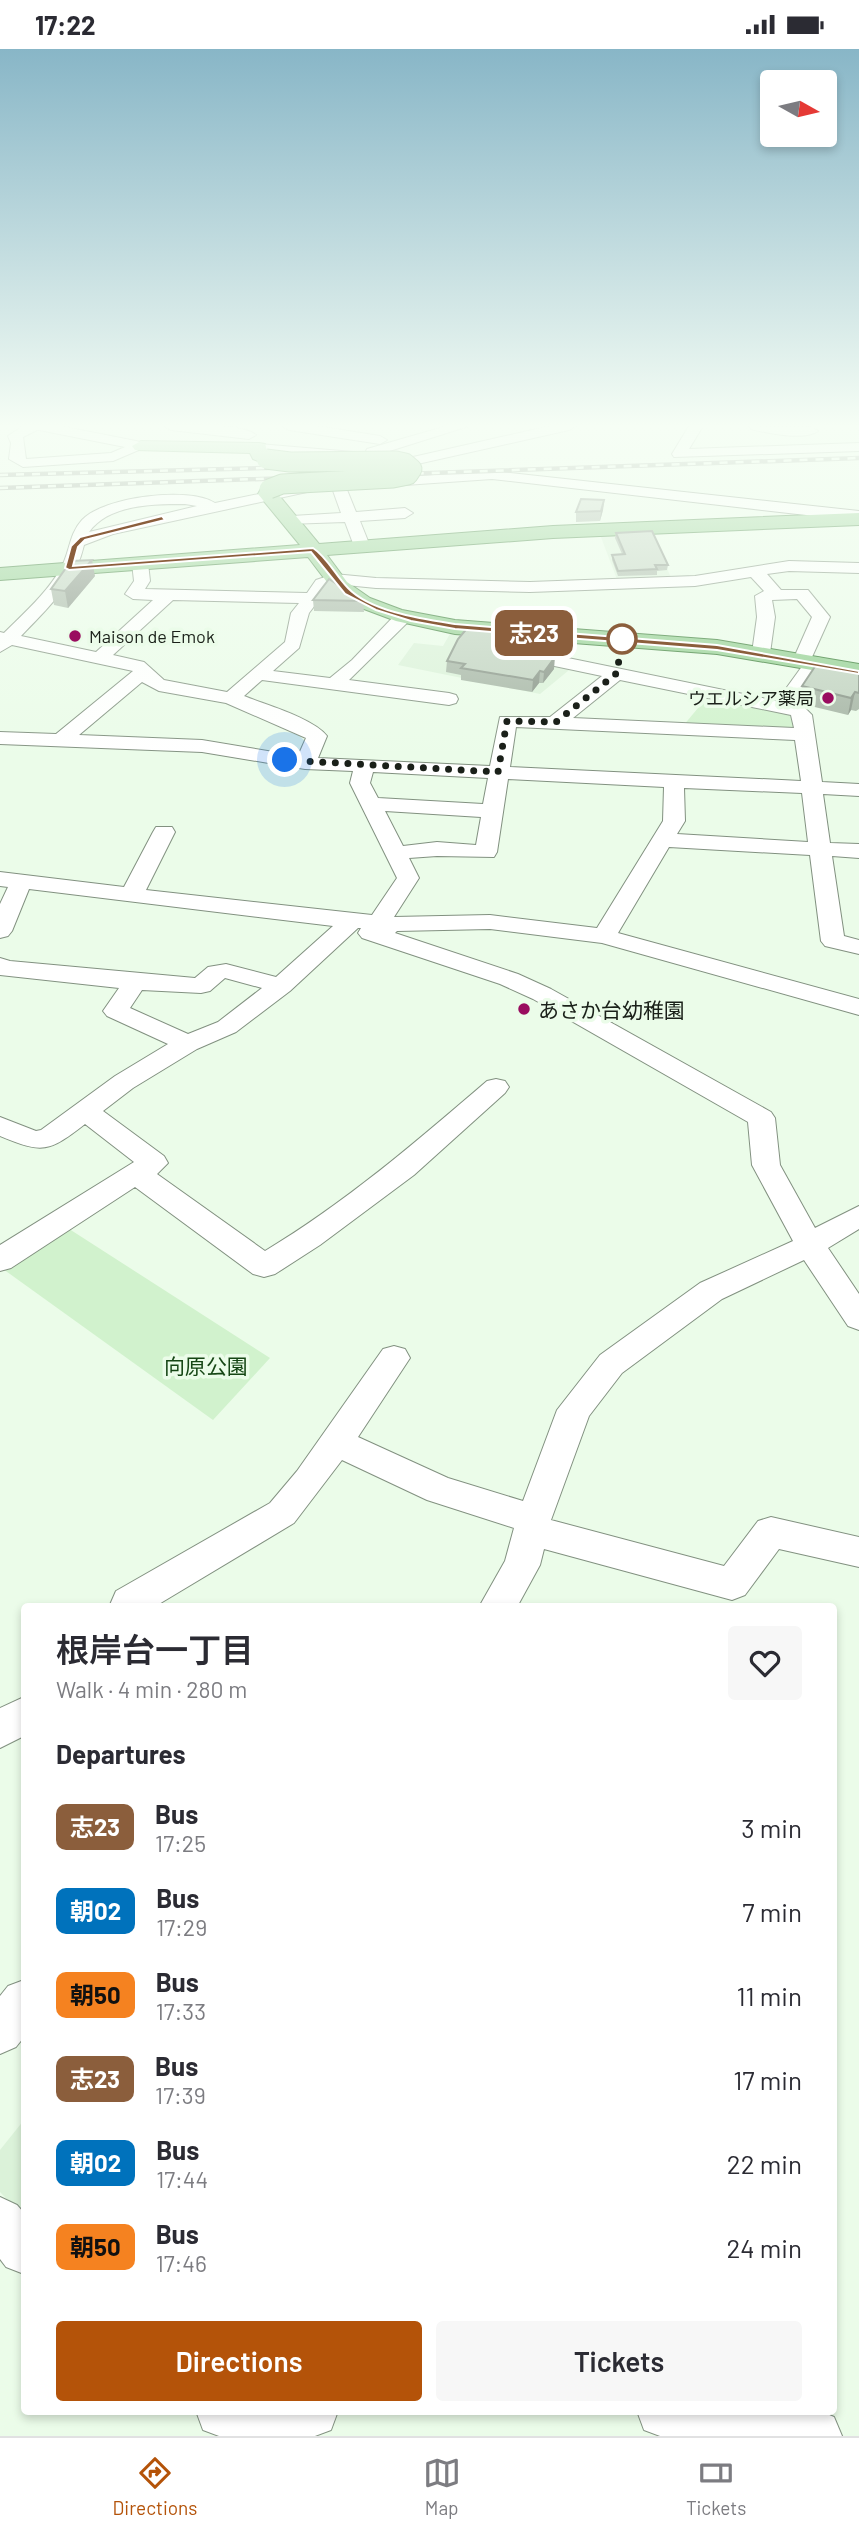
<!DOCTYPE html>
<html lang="en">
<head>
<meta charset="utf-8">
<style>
  :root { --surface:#fff; --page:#f7f7f7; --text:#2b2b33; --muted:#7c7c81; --line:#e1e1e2; --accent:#b45309 }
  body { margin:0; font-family:Barlow,"Noto Sans JP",sans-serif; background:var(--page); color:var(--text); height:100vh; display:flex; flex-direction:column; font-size:26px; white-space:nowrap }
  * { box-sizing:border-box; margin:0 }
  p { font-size:23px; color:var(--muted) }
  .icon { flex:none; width:38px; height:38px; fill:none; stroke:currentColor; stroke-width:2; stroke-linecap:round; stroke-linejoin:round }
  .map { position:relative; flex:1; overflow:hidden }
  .details { position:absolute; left:21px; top:1554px; width:816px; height:812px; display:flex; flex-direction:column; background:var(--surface); border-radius:7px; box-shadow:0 4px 10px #0003 }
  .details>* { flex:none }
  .badge { padding:0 14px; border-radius:10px; font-size:24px; line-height:46px }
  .needle { width:46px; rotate:98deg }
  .fabs { position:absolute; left:760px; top:21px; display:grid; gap:14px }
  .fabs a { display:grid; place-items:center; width:77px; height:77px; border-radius:7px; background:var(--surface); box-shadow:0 4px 10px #0003; font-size:35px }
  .you { position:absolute; width:35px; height:35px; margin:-18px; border:5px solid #fff; border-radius:50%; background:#1a73e8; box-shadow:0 0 0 10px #1a73e833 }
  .map>.badge { position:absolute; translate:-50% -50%; box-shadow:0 0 0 4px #fff }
  h2 { padding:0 35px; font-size:26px; line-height:63px }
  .round { display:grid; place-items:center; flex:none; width:74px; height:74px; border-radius:7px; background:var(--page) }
  .overview { display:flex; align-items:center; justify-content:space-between; height:119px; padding:0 35px }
  h1 { font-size:33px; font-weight:600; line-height:52px }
  .cta { display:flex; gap:14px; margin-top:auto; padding:14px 35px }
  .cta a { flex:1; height:80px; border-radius:7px; background:var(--accent); color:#fff; font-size:28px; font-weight:600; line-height:80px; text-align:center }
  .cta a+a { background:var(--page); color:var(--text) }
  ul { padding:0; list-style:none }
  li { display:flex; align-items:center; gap:21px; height:84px; padding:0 35px }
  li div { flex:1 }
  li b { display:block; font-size:26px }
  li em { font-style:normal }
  li .badge { min-width:77px; font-weight:700; text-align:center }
  .status { display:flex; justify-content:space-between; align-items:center; height:49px; padding:0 35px; background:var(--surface); direction:ltr }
  .status svg { height:19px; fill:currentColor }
  .tabs { display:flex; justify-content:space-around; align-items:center; height:98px; border-top:2px solid var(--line); background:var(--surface); font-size:19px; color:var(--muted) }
  .tabs a { display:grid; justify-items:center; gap:4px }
  .tabs .current { color:var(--accent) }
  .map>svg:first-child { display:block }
  .built { fill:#dbf2d9 }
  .green { fill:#d1f2cd }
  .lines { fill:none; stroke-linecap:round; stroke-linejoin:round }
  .minor-casing { stroke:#829180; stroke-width:2 }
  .major-casing { stroke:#3b7d38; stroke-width:2 }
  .minor { fill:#fff; fill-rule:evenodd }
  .major { fill:#94cf92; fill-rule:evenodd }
  .rail-casing { stroke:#838f81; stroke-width:4.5 }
  .rail { stroke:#ebfce9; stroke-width:2.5; stroke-dasharray:8; stroke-linecap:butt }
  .major-bridge-casing { stroke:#3b7d38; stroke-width:21; stroke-linecap:butt }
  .major-bridge { stroke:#94cf92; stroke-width:19 }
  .wall { fill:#a6b5a5 }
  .shaded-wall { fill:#879386 }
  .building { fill:#c1d2c0; stroke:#879386; stroke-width:2 }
  .line { fill:#8b5e3c; stroke:#fff; stroke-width:2 }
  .walk { stroke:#1a2019; stroke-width:7; stroke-dasharray:0 12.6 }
  .poi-dot { fill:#990c5f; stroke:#ebfce9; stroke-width:2.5 }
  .stop-dot { fill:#fff; stroke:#8b5e3c; stroke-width:3.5 }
  .labels { text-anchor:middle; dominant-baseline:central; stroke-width:7; stroke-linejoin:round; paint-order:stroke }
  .far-poi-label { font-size:18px; fill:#1a2019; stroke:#ebfce9; text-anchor:start }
  .poi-label { font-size:21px; fill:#1a2019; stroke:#ebfce9; text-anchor:start }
  .park-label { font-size:21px; fill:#164615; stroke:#ebfce9 }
</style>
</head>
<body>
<div class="status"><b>17:22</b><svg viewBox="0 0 49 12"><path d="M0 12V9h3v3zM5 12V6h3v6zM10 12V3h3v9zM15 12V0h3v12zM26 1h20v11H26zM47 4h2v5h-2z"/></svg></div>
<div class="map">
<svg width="859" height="2387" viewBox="0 0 859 2387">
  <rect width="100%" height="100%" fill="#ebfce9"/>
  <!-- built -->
  <g class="built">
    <path d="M651 482 672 531 618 533 599 483Z"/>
    <path d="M451 583 529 589 507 604 574 617 540 645 398 616 414 594 443 597Z"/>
    <path d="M24 2071V2168L0 2143V2101Z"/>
  </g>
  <!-- green -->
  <g class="green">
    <path d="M708 647 790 664 796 680 683 677Z"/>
    <path d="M63 1176 270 1309 213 1371 3 1220Z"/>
  </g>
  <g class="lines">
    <defs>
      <g id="minor">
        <path d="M23 377H60L141 393 148 397 113 412 23 418 9 410 11 394 8 387ZM37 381H39L125 398 111 404 26 410 23 388Z"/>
        <path d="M164 377C185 377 240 373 256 386L249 390 171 381Z"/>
        <path d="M282 377H317L380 387 387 391 380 395 289 381Z"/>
        <path d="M447 377H469L380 405 413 408 550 377H576L569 381 413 416 259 403 252 399 259 395 365 404 367 400Z"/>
        <path d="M689 377H703L689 400 859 394V402L674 408 672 405Z"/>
        <path d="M749 377 811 378 818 382C805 392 767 384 751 380Z"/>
        <path d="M492 422 859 462V472L492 430 376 438 369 434 376 430Z"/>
        <path d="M338 432 345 436 356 463 405 459 413 464 405 469 360 472 370 497 362 502 354 497 345 473 287 475 284 472 287 469 292 467 341 464 331 436Z"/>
        <path d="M302 436 309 440 307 443 113 485 84 496C76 533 47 560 21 587L96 603 153 551 133 550 125 545 134 532 132 514 140 509 148 514 150 532 145 540 307 544 316 531 334 525 376 529 530 533 695 527 789 512 859 514V524L789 522 767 525 781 541H808L830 568 812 608 821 609 824 613 794 656 804 658 812 666 822 733 859 735V747L823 745 830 794 859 795V809L832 807 844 887 859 891V905L825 897 821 892 810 806 669 798 618 884 859 950V966L602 894 490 880 397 882 395 884 518 925 551 940 771 1063 775 1069 780 1116 815 1179 859 1157V1180L828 1199 859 1245V1281L848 1277 804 1211 722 1250 622 1324 589 1367 551 1471 724 1517 758 1472 771 1468 859 1488V1518L779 1500 745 1546 732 1551 544 1500 540 1516 517 1558H479L505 1512 514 1479 427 1451 342 1411 294 1474 154 1558H109L116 1542 270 1454 297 1422 383 1300 394 1297 405 1300 410 1309 358 1388 448 1429 523 1452 557 1361 600 1306 700 1234 793 1192 752 1116 748 1073 533 950 500 935 362 889 358 884 361 879H358L290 942 236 983 197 1000 133 1039 103 1062 164 1107 168 1114 157 1125 265 1202C345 1154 416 1093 487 1032L496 1030 505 1032 509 1038 505 1044 414 1126 320 1196 275 1225 264 1228 253 1225 135 1138 11 1219 0 1222V1196L134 1113 85 1075C49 1103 43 1105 0 1087V1068L36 1082 41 1081 115 1027 168 995 107 967 103 962 119 939 0 926V909L10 912 195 929 208 918 226 915 276 928 333 877 29 840 12 882 8 887 0 889V855L8 838 0 837V823L124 838 153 783 156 778H172L175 783 146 841 372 866 397 829 350 734 353 722 305 720 202 703 0 695V683L56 685 133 622 12 596 0 603V583L4 584C24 564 47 544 61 519 70 503 69 485 82 471 103 448 189 437 215 454ZM185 455 197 457 89 483C109 455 154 455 185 455ZM751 528 764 542 755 547 757 568 752 604 755 608H767L770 604 775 568 772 551 797 550 812 568 793 611 796 615 803 616 777 652 529 601 552 584 543 579 507 599 504 603 507 607 602 627 550 668H500L490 717 318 709 327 687C313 669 266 656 244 647L262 631 449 656 456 654 458 650 456 646 449 644 349 631 409 572 412 568 403 563 397 564 352 611 330 629 273 622 299 599 309 564 328 539 336 535 376 539 530 543 695 537ZM173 551 299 554 291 564 285 593 227 643 164 631 144 613 113 606ZM620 631 791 666 794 679 573 669ZM142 633 159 642 226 654 306 689 298 707 202 691 79 686ZM516 678 795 691 801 732 510 718ZM373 723 488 729 483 755 378 749 370 734ZM508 730 664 738 663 772 597 879 490 866 394 868 419 829 409 809 437 807 494 808 497 803ZM684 739 802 744 808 793 677 785 685 772ZM385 762 481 768 476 796 437 793 403 797ZM225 929 262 939 218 973 188 985 130 959 142 941 201 944 210 942Z"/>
        <path d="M24 1648V1687L0 1699V1659Z"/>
        <path d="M24 1931V1988L16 1998 0 2005V1947L8 1937Z"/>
        <path d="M0 2148 17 2156 24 2164V2225L6 2218 0 2210Z"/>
        <path d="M196 2362H338L331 2381 315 2387H219L203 2381Z"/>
        <path d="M637 2362H820L834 2368 842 2387H660L644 2381Z"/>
      </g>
      <g id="major">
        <path d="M141 392 259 394 265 395 268 404 275 410 266 415 253 410 250 404 135 401 132 397Z"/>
        <path d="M269 434 275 436 278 440 277 444 319 495 553 477 859 464V476L553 489 327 506 347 533 370 549 402 561 455 571 717 591 859 615V629L717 605 455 585 396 572 356 557 333 541 308 508 0 531V519L300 496 258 445 263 436Z"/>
      </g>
    </defs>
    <!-- minor casing -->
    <use href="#minor" class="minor-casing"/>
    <!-- major casing -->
    <use href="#major" class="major-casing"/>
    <!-- minor -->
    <use href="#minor" class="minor"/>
    <!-- major -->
    <use href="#major" class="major"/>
    <defs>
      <g id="rail">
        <path d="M0 426 381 416"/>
        <path d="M0 439 859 409"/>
      </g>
    </defs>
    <!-- rail casing -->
    <use href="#rail" class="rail-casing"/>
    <!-- rail -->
    <use href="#rail" class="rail"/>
    <defs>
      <path id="major-bridge" d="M266 410 290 413 396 412 405 414 412 420 408 426 393 429 282 435 269 440"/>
    </defs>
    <!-- major-bridge casing -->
    <use href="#major-bridge" class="major-bridge-casing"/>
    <!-- major-bridge -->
    <use href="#major-bridge" class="major-bridge"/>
  </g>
  <!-- wall -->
  <g class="wall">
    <path d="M604 451 603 461 600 472 576 473V463Z"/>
    <path d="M616 484 668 516 667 521 657 522V526L618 527 612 511V506L622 505 615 489Z"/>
    <path d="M95 527 68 559 54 556 51 540Z"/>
    <path d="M313 551 363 552 364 563 314 562Z"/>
    <path d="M513 581 512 592 506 596 554 620 543 634H539L532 643 461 631V626L446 623 447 612Z"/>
    <path d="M859 624V660L856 662 851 661 848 666 798 654 802 637Z"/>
  </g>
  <!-- shaded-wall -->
  <g class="shaded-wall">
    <path d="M604 451 603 461 600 472 601 462Z"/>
    <path d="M92 511 95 527 68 559 65 542Z"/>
    <path d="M513 581 512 592 505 597 502 595 505 586Z"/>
    <path d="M555 608 554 620 543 634 544 623Z"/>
    <path d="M540 622 539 634 532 643 533 631Z"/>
    <path d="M855 643 851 661 848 666 851 649Z"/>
  </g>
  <!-- building -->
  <g class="building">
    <path d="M581 450 604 451 601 462 576 463Z"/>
    <path d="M652 482 668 516H655L657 520 618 522 612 506 625 505 616 484Z"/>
    <path d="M92 511 65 542 51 540 71 512Z"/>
    <path d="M329 530 363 552 313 551Z"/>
    <path d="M469 577 513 581 505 586 502 595 555 608 544 623 540 622 533 631 461 619 465 615 447 612 458 590Z"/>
    <path d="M816 616 859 624V644L855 643 851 649 802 637Z"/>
  </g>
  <!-- sky -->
  <linearGradient id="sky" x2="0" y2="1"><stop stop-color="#88b6c7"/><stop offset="0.53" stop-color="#f6fef5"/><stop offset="1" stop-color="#f6fef5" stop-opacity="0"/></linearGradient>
  <rect width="859" height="711" fill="url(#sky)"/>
  <!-- line -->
  <path class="line" d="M162 467 165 471 85 491 78 498 73 517 313 499C327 508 336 527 348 539 371 563 423 570 455 575L717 596 859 622V625L717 601 455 580 411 572 376 561 345 545 311 503 69 521 65 519 71 497 80 488Z"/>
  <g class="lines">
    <!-- walk -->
    <path class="walk" d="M285 711 498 723 507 672 556 673 617 624 622 590"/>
  </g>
  <!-- markers -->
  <g class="poi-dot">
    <circle cx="75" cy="587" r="7"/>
    <circle cx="828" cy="649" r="7"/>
    <circle cx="524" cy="960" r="7"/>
  </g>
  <circle class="stop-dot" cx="622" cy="590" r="14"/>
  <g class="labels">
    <!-- far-poi labels -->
    <g class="far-poi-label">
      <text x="89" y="587">Maison de Emok</text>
      <text x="814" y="649" text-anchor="end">ウエルシア薬局</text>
    </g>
    <!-- poi labels -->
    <g class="poi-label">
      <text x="538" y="960">あさか台幼稚園</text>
    </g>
    <!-- park labels -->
    <g class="park-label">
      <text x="206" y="1316">向原公園</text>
    </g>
  </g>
</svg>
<div class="fabs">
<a><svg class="needle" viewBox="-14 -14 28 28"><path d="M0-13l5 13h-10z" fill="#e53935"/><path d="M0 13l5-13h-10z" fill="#7c7c81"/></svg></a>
</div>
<div class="you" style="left:285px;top:711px"></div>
<b class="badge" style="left:534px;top:584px;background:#8b5e3c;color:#fff">志23</b>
<section class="details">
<div class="overview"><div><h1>根岸台一丁目</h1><p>Walk · 4 min · 280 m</p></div><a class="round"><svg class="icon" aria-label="heart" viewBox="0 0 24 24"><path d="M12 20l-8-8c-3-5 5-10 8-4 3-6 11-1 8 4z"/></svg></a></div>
<h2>Departures</h2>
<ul>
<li><span class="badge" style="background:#8b5e3c;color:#fff">志23</span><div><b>Bus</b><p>17:25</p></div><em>3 min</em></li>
<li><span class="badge" style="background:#0072bc;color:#fff">朝02</span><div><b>Bus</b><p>17:29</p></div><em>7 min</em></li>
<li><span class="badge" style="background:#f58220;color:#111">朝50</span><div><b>Bus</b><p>17:33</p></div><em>11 min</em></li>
<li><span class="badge" style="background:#8b5e3c;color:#fff">志23</span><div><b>Bus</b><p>17:39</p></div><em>17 min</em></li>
<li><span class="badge" style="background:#0072bc;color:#fff">朝02</span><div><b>Bus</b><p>17:44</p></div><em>22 min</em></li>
<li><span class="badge" style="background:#f58220;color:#111">朝50</span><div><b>Bus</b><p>17:46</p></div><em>24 min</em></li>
</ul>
<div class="cta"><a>Directions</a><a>Tickets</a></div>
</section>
</div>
<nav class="tabs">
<a class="current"><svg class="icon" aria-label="directions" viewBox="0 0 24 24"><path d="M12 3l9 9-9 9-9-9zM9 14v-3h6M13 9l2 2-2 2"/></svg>Directions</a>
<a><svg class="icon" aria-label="map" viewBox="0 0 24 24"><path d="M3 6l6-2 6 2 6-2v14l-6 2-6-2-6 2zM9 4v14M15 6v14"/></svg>Map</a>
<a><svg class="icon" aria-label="tickets" viewBox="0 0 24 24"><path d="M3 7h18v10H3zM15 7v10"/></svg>Tickets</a>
</nav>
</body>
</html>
